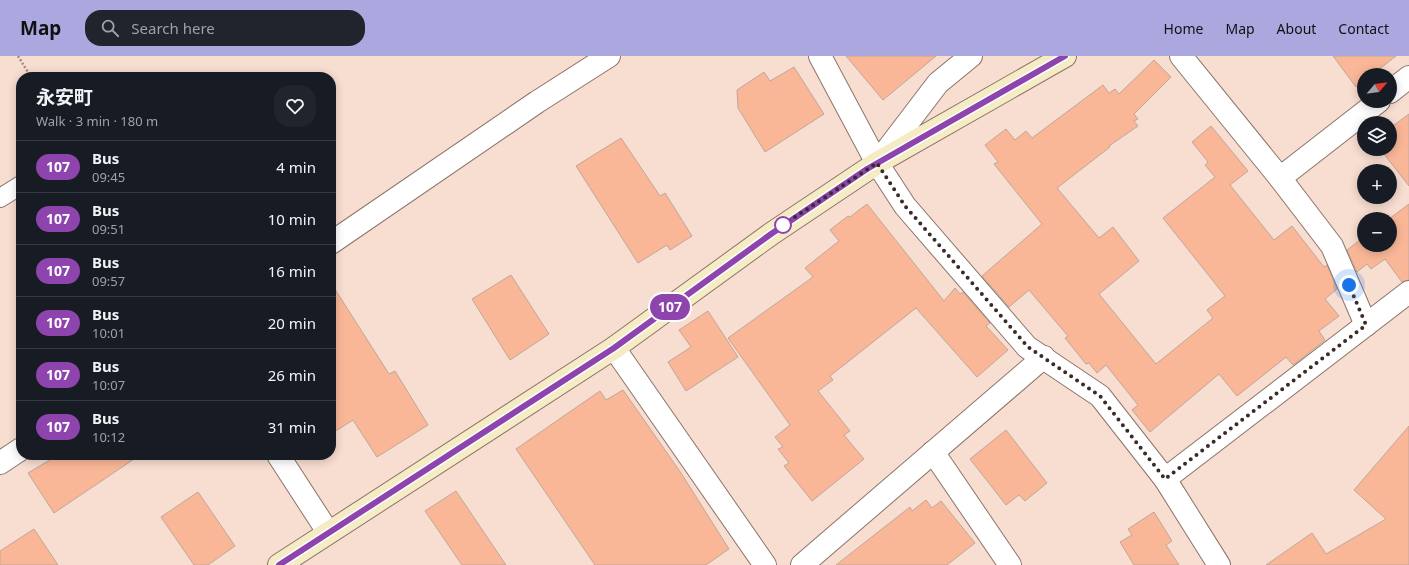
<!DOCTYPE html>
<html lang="en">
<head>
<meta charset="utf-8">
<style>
  :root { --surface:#171b24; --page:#20242c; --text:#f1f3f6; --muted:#9ea1a6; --line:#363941; --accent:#aba8e0 }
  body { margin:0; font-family:"Noto Sans","Noto Sans JP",sans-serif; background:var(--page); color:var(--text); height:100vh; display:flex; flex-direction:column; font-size:15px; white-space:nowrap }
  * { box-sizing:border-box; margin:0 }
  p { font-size:13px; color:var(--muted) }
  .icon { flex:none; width:22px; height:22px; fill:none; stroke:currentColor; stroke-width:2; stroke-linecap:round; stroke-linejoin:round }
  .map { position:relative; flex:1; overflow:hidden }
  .drawer { position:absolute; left:16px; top:16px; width:320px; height:388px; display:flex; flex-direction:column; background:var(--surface); border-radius:16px; box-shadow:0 2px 10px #0003 }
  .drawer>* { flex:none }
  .badge { padding:0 8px; border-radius:13px; font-size:14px; line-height:26px }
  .needle { width:26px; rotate:61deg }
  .buttons { position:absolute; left:1357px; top:12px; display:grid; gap:8px }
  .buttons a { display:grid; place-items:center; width:40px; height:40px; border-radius:50%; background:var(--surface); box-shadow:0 2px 10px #0003; font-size:20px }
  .you { position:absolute; width:20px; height:20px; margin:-10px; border:3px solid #fff; border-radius:50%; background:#1a73e8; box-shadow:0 0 0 6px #1a73e833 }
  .map>.badge { position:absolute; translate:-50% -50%; box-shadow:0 0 0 2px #fff }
  .round { display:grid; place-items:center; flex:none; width:42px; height:42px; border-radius:16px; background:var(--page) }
  .overview { display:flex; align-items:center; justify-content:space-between; height:68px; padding:0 20px }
  h1 { font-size:19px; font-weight:700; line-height:30px }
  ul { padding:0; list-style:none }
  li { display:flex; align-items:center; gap:12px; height:52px; padding:0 20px; border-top:1px solid var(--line) }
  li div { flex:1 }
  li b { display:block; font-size:15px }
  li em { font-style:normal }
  li .badge { min-width:44px; font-weight:700; text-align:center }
  header { display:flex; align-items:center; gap:24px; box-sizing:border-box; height:56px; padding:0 20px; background:var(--accent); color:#111 }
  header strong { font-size:19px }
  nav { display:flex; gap:22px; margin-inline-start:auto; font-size:14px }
  .search { width:280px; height:36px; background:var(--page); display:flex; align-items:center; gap:10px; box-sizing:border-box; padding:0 14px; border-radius:16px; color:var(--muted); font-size:15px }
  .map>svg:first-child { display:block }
  .building { fill:#fab798; stroke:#c0a69a }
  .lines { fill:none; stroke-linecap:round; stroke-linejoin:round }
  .service-casing { stroke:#8c7469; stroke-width:20 }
  .minor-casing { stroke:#8c7469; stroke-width:24 }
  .tertiary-casing { stroke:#8c7469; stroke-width:24 }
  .secondary-casing { stroke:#8c7469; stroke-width:24 }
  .path { stroke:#a08c84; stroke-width:2.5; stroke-dasharray:2 2; stroke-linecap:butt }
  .service { stroke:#fff; stroke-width:18 }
  .minor { stroke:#fff; stroke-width:22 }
  .tertiary { stroke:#fff; stroke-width:22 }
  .secondary { stroke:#f5ecc6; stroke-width:22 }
  .line-casing { stroke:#fff; stroke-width:9 }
  .line { stroke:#8e44ad; stroke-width:6 }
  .walk { stroke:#372d28; stroke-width:4; stroke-dasharray:0 7.2 }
  .stop-dot { fill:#fff; stroke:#8e44ad; stroke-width:2 }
</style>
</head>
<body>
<header>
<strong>Map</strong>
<div class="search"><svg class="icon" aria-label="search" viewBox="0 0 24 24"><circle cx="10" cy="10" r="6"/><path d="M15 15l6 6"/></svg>Search here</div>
<nav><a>Home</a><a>Map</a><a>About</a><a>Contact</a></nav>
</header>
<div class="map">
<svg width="1409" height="509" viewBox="0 0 1409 509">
  <rect width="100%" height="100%" fill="#f8ddd1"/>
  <!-- building -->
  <g class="building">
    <path d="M846 0H936L883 44Z"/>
    <path d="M1333 0H1396L1372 19H1364V25L1356 31Z"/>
    <path d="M1154 4 1171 21 1134 58 1138 63 1134 65 1138 70 1109 90 1110 91 1057 132 1099 182 1113 171 1139 205 1099 238 1156 308 1213 262 1207 254 1225 240 1163 162 1215 121 1205 109 1208 106 1192 86 1211 70 1248 115 1230 129 1274 184 1292 170 1324 211 1327 209 1337 233 1325 243 1339 260 1319 275 1325 284 1293 309 1286 301 1237 340 1219 318 1150 376 1132 354 1138 349 1106 309 1097 317 1089 307 1086 308 1065 282 1068 280 1029 234 1009 251 982 220 1042 168 994 108 998 106 985 89 1006 73 1015 84 1026 75 1032 82 1103 29 1109 37 1115 33 1119 38Z"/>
    <path d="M794 11 824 58 765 96 738 52 737 34 764 16 770 25Z"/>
    <path d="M1409 58V130L1380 93H1390V72Z"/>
    <path d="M621 82 660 140 665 137 692 180 670 194 667 189 638 207 576 110Z"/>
    <path d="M867 148 944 245 955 232 960 238 963 236 990 267 986 270 1008 294 977 321 916 252 830 320 833 324 818 335 850 375 844 379 864 403 812 445 784 410 789 407 778 393 783 391 775 381 790 369 728 282 813 221 805 212 839 185 830 174 848 160 850 161Z"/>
    <path d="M1409 148V224L1402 226 1385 203 1371 213 1367 208 1357 216 1347 194 1364 181V189H1390L1389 163Z"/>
    <path d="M511 219 549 278 510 304 472 243Z"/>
    <path d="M331 227 389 318 395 315 428 369 377 401 353 364 331 378Z"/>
    <path d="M708 255 738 301 686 335 668 306 691 291 679 274Z"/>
    <path d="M623 334 681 417 729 493 706 509H595L516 393 600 335 606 344Z"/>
    <path d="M1409 370V509H1266L1312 477 1326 498 1386 463 1354 434Z"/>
    <path d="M1006 374 1047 427 1025 445 1019 439 1006 449 970 403Z"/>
    <path d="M58 399H140L54 457 28 417Z"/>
    <path d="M456 435 506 509H462L425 455Z"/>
    <path d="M198 436 235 490 208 509H194L161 461Z"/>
    <path d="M926 444 932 452 941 445 975 487 947 509H836L910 451 912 455Z"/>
    <path d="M1154 456 1172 485 1166 489 1179 509H1134L1120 486 1132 479 1128 473Z"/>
    <path d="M34 473 58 509H0V495Z"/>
  </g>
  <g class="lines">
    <defs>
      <path id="service" d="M0 142 21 129"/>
      <g id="minor">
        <path d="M820 0 877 107 905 150 1027 291 1100 340 1165 423 1219 509"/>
        <path d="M1181 0 1280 122 1379 45"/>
        <path d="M1390 36 1409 21"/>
        <path d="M1280 122 1332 190 1366 269"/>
        <path d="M331 187 537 46 609 0"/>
        <path d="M614 292 765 509"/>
        <path d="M933 396 1010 509"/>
        <path d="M278 399 328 476"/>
        <path d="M0 407 21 393"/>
        <path d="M1165 423 1409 236"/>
        <path d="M802 509 1044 301"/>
      </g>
      <path id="tertiary" d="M877 107 938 27 971 0"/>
      <path id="secondary" d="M279 509 614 292 771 178 877 107 1065 0"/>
    </defs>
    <!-- service casing -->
    <use href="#service" class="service-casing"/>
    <!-- minor casing -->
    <use href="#minor" class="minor-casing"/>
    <!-- tertiary casing -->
    <use href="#tertiary" class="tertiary-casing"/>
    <!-- secondary casing -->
    <use href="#secondary" class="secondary-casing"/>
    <!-- path -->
    <path class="path" d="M18 0 31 21"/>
    <!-- service -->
    <use href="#service" class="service"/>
    <!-- minor -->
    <use href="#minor" class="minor"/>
    <!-- tertiary -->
    <use href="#tertiary" class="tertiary"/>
    <!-- secondary -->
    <use href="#secondary" class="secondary"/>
  </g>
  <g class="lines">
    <defs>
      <path id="line" d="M279 509 614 292 771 178 867 113 1065 0"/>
    </defs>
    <!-- line casing -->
    <use href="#line" class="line-casing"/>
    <!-- line -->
    <use href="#line" class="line"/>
    <!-- walk -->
    <path class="walk" d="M783 169 877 107 905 150 1028 291 1100 340 1165 423 1366 269 1349 229"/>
  </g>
  <!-- markers -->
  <circle class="stop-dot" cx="783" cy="169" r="8"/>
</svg>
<div class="buttons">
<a><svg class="needle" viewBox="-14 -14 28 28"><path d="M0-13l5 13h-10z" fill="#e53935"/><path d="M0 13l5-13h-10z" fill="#9ea1a6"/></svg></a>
<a><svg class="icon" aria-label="layers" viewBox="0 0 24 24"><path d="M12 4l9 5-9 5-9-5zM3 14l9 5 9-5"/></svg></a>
<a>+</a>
<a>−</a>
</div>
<div class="you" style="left:1349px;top:229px"></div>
<b class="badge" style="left:670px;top:251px;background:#8e44ad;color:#fff">107</b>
<section class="drawer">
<div class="overview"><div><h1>永安町</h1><p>Walk · 3 min · 180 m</p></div><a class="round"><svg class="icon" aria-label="heart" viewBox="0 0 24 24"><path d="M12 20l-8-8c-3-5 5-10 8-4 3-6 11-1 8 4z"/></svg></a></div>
<ul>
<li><span class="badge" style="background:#8e44ad;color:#fff">107</span><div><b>Bus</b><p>09:45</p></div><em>4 min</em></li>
<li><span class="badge" style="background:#8e44ad;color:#fff">107</span><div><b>Bus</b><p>09:51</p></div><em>10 min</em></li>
<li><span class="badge" style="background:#8e44ad;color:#fff">107</span><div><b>Bus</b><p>09:57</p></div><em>16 min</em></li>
<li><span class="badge" style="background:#8e44ad;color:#fff">107</span><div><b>Bus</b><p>10:01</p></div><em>20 min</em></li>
<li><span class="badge" style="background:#8e44ad;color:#fff">107</span><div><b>Bus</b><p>10:07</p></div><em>26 min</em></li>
<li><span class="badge" style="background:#8e44ad;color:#fff">107</span><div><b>Bus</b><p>10:12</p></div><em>31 min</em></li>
</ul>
</section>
</div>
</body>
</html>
